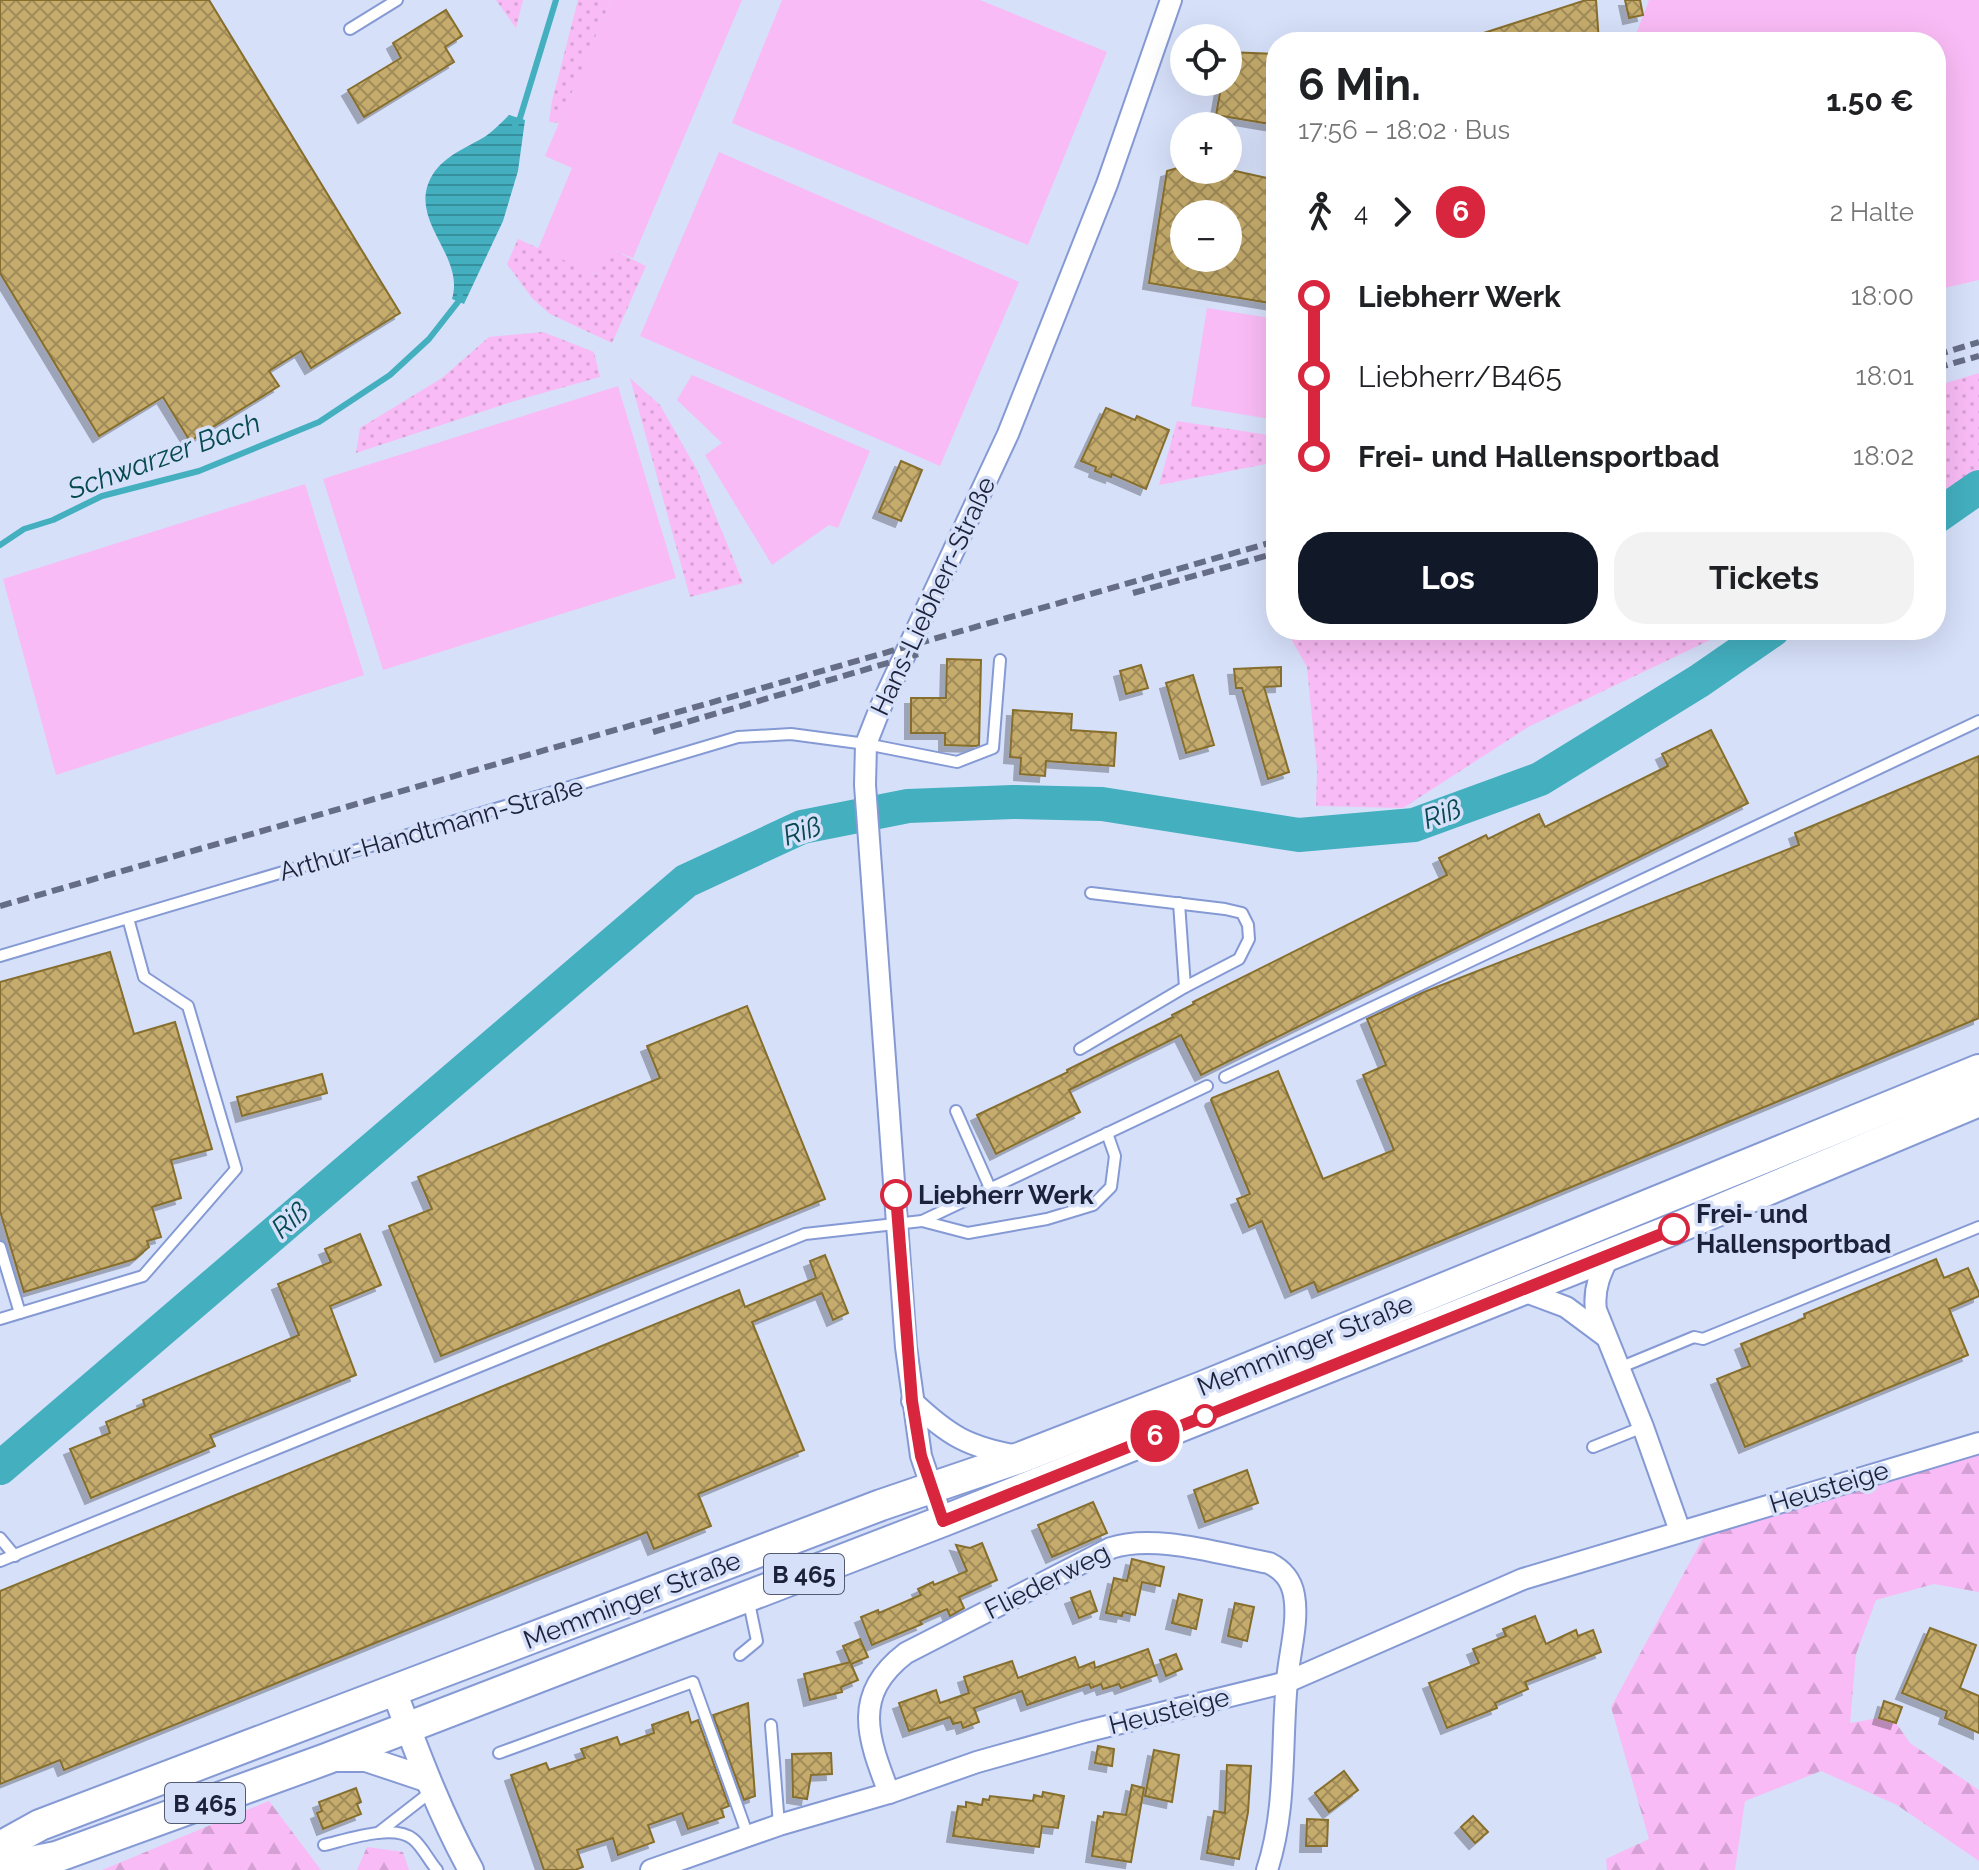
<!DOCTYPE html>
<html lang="de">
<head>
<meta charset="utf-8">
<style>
  :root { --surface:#fff; --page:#f2f2f2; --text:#202124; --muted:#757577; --accent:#111827 }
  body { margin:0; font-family:Raleway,sans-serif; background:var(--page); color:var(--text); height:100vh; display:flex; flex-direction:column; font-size:30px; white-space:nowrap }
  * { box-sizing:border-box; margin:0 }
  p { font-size:26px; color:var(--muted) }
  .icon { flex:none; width:44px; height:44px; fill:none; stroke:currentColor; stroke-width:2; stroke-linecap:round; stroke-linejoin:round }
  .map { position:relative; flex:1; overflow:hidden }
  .sheet { position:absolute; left:1266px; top:32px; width:680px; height:608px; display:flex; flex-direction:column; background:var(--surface); border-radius:32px; box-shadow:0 8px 32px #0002 }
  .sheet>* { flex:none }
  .badge { padding:0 16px; border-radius:26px; font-size:28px; line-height:52px }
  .tools { position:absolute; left:1170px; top:24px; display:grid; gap:16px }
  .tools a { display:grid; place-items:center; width:72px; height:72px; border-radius:50%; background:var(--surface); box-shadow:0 8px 32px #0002; font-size:40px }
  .map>.badge { position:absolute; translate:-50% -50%; box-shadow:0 0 0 4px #fff }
  .legs { display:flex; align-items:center; gap:12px; height:88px; padding:0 32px; font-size:26px }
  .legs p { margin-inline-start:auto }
  .headline { display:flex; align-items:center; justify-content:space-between; height:136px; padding:0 32px }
  h1 { font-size:44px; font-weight:700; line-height:60px }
  .action { display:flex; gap:16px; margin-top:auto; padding:16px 32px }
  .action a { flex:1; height:92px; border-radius:32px; background:var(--accent); color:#fff; font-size:32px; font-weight:700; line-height:92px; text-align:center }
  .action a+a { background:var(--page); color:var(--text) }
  ul { padding:0 32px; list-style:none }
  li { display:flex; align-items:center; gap:28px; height:80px; font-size:30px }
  li i { display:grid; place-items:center; width:12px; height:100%; margin:0 10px; background:currentColor }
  li i::after { content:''; width:20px; height:20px; margin:-10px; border:6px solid; border-radius:50%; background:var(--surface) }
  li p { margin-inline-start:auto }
  li:first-child i { background:linear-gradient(#0000 50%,currentColor 0) }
  li:last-child i { background:linear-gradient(currentColor 50%,#0000 0) }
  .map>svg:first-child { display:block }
  .grass { fill:url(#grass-dots) }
  .forest { fill:url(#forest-firs) }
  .park { fill:#f9bbf5 }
  .water { fill:url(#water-rules) }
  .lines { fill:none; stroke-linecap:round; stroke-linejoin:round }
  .stream { stroke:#43afbf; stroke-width:6 }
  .river { stroke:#43afbf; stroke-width:34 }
  .building { fill:url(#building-cross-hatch); stroke:#866e2d; stroke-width:2; fill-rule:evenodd; filter:url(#shadow) }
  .service-casing { stroke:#859ad4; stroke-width:14 }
  .minor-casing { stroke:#859ad4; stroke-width:24 }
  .tertiary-casing { stroke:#859ad4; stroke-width:28 }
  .primary-casing { stroke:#859ad4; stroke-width:34 }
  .service { stroke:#fff; stroke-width:10 }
  .minor { stroke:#fff; stroke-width:20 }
  .tertiary { stroke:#fff; stroke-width:24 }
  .primary { stroke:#fff; stroke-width:30 }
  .rail { stroke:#666e86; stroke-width:6; stroke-dasharray:12 6; stroke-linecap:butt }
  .line-1-casing { stroke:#fff; stroke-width:18 }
  .line-1 { stroke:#d7263d; stroke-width:12 }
  .stop-1-dot { fill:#fff; stroke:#d7263d; stroke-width:4 }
  .labels { text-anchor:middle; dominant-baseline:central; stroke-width:7; stroke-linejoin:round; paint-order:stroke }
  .shield { fill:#d6e0f9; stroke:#535b73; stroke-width:2 }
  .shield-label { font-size:24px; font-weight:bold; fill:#1b2239 }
  .street-label { font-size:26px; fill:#1b2239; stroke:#d6e0f9 }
  .stop-label { font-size:26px; font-weight:bold; fill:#1b2239; stroke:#d6e0f9; text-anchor:start }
  .water-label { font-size:28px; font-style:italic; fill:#074952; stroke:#d6e0f9 }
</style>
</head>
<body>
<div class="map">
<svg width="1979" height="1870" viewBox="0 0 1979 1870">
  <defs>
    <pattern id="grass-dots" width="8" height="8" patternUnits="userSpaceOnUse" patternTransform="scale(2)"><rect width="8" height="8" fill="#f9bbf5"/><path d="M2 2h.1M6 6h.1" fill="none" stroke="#d5a0d3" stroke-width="1.8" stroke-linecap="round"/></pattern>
    <pattern id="forest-firs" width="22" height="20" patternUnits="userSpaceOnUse" patternTransform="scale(2)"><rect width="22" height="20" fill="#f9bbf5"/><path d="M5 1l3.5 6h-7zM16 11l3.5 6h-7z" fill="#d5a0d3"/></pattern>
    <pattern id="water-rules" width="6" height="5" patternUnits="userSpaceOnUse" patternTransform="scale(2)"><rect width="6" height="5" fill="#43afbf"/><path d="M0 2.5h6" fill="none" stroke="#378e9c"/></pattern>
    <pattern id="building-cross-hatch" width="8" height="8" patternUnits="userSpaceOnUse" patternTransform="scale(2)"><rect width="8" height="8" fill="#c6ac6c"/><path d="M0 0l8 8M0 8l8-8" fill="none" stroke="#a08c5a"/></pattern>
    <filter id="shadow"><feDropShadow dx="-6" dy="6" stdDeviation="0" flood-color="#0004"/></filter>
  </defs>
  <rect width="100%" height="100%" fill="#d6e0f9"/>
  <!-- grass -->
  <g class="grass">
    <path d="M496 0H523L516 28Z"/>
    <path d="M578 0H611L559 123 549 122 552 101Z"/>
    <path d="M518 239 598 275 609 248 646 266 612 343 550 314 532 298 507 264Z"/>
    <path d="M543 332 594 352 600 377 518 400 356 453 360 428 442 378 489 337Z"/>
    <path d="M1979 373V469L1936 498V386Z"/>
    <path d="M630 378 660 405 697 470 743 583 690 597Z"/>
    <path d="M1177 421 1276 436V462L1159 485Z"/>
    <path d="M1286 630H1731L1530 726 1403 808 1316 806 1317 768 1307 667Z"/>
  </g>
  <!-- forest -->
  <g class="forest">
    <path d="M1959 1453 1979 1456V1592L1934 1584 1876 1600 1856 1654 1850 1723 1879 1718 1896 1723 1910 1743 1979 1790V1861L1897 1805 1821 1771 1745 1801 1735 1870H1607L1606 1859 1649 1839 1611 1707 1708 1529Z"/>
    <path d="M269 1801 321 1870H102Z"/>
    <path d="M367 1847 403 1852 409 1870H357Z"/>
  </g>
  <!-- park -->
  <g class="park">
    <path d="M611 0H742L633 258 610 249 598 275 538 249 572 168 545 156Z"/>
    <path d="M782 0H980L1107 52 1028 245 732 123Z"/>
    <path d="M1649 0H1979V280L1936 290V42H1633Z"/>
    <path d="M719 152 1019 282 940 466 640 336Z"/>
    <path d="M1207 308 1276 319V420L1191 406Z"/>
    <path d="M692 375 870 451 838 528 829 525 772 565 705 455 722 443 677 400Z"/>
    <path d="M618 386 676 578 383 670 323 479Z"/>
    <path d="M305 484 364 675 56 775 3 579Z"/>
  </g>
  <!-- water -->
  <path class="water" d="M509 115 525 120 518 171 503 221 464 304 452 299C466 253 402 218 435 171 448 154 468 147 486 136 494 130 502 122 509 115Z"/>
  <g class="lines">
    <!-- stream -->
    <g class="stream">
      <path d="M515 125 520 118 556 0"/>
      <path d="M0 545 24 529 53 520 102 496 199 471 319 422 390 375 429 339 458 302 460 295"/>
    </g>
    <!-- river -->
    <g class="river">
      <path d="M1936 517 1979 487"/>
      <path d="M0 1468 686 881 802 827 908 806 1013 802 1102 804 1299 835 1414 825 1540 779 1699 681 1773 630"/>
    </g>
  </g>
  <!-- building -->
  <g class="building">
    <path d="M0 0H209L400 313 311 368 301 351 269 371 279 386 190 441 163 397 99 436 0 273Z"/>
    <path d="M1586 0H1596L1599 42H1465V39Z"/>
    <path d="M1625 0H1640L1643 15 1629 18Z"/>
    <path d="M446 10 462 36 445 47 454 62 364 117 348 90 401 58 393 43Z"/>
    <path d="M1228 52 1276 54V125L1216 115 1222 82H1228Z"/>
    <path d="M1184 166V170H1231L1276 180V304L1149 283 1167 171ZM1184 214H1228V258H1184Z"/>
    <path d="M1106 408 1135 420 1137 416 1169 430 1146 489 1112 474 1111 477 1095 471 1096 467 1081 461Z"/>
    <path d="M901 461 922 470 901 521 879 512Z"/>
    <path d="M947 659 981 660 979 745 976 746 945 745V733H911V698H946Z"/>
    <path d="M1141 665 1148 688 1126 694 1120 671Z"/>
    <path d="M1281 667V686L1264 687 1289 772 1268 779 1242 688H1236L1234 669Z"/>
    <path d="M1193 675 1214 745 1186 753 1166 683Z"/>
    <path d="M1013 710 1072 714 1071 730 1116 733 1114 766 1046 761 1045 776 1020 774 1021 758 1010 757Z"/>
    <path d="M1711 730 1748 803 1201 1075 1181 1035 1069 1090 1080 1112 996 1154 977 1115 1068 1072 1067 1070 1173 1017 1172 1015 1194 1004 1193 1002 1447 875 1439 858 1486 835 1488 839 1539 814 1545 827 1668 766 1662 754Z"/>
    <path d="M1979 756V1018L1318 1292 1314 1282 1291 1292 1262 1221 1249 1227 1237 1199 1250 1194 1211 1100 1212 1098 1278 1071 1323 1179 1394 1150 1363 1075 1386 1065 1367 1019 1424 992 1799 845 1795 833Z"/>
    <path d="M110 952 134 1034 175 1022 212 1149 171 1160 181 1198 152 1207 161 1237 147 1241 149 1247 135 1259 24 1292 0 1211V982Z"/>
    <path d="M747 1006 825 1199 441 1356 389 1226 432 1209 418 1177 660 1078 647 1046Z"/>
    <path d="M322 1074 327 1093 242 1116 237 1097Z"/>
    <path d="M360 1234 381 1285 330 1306 356 1375 210 1435 215 1446 91 1498 70 1449 110 1433 106 1422 145 1406 143 1400 299 1335 278 1284 331 1262 325 1249Z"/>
    <path d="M825 1255 848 1313 833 1320 822 1293 752 1322 804 1450 698 1494 711 1526 654 1549 647 1532 64 1770 60 1760 0 1784V1591L739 1290 745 1307 816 1278 810 1261Z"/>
    <path d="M1936 1259 1944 1278 1968 1268 1979 1293V1296L1949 1309 1968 1355 1745 1447 1717 1379 1750 1366 1741 1344 1805 1318 1804 1314Z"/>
    <path d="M1247 1470 1258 1503 1205 1522 1194 1490Z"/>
    <path d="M1093 1502 1107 1533 1052 1557 1038 1525Z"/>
    <path d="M982 1543 997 1580 959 1597 964 1608 950 1616 947 1609 920 1621 922 1624 872 1645 861 1617 878 1610 879 1613 921 1595 918 1589 933 1582 934 1585 967 1571 956 1545 970 1548Z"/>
    <path d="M1132 1559 1164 1567 1160 1586 1142 1582 1135 1615 1123 1612 1122 1616 1106 1613 1114 1578 1127 1581Z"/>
    <path d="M1090 1591 1097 1611 1079 1618 1071 1598Z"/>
    <path d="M1179 1594 1202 1600 1196 1629 1172 1623Z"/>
    <path d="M1235 1603 1254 1607 1247 1641 1228 1636Z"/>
    <path d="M1535 1616 1546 1644 1576 1630 1578 1636 1593 1630 1601 1652 1525 1682 1528 1689 1495 1703 1497 1708 1447 1728 1429 1683 1479 1663 1473 1649 1506 1636 1503 1629Z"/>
    <path d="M1930 1628 1976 1645 1960 1688 1979 1696V1733L1945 1718 1947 1711 1902 1693Z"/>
    <path d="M860 1639 868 1657 851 1664 858 1680 841 1687 842 1692 810 1700 804 1674 850 1662 843 1646Z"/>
    <path d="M1148 1649 1157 1675 1121 1688 1119 1684 1103 1689 1101 1684 1091 1688 1089 1684 1027 1705 1022 1691 974 1708 979 1722 963 1728 961 1722 953 1724 950 1717 909 1731 899 1703 936 1690 940 1703 969 1693 964 1677 1012 1661 1018 1678 1075 1657 1079 1668 1094 1662 1095 1668Z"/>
    <path d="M1176 1654 1182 1669 1166 1676 1160 1660Z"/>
    <path d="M1884 1701 1902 1707 1896 1723 1879 1718Z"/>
    <path d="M748 1703 755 1796 744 1800 713 1715Z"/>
    <path d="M688 1712 691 1723 698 1720 729 1806 721 1809 724 1817 688 1829 682 1813 648 1825 654 1842 618 1855 613 1838 577 1850 583 1867 575 1870H544L511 1775 546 1763 549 1770 585 1758 581 1749 617 1737 620 1745 654 1733 652 1725Z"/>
    <path d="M1098 1746 1114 1749 1112 1766 1095 1763Z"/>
    <path d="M1154 1750 1179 1755 1172 1802 1145 1796Z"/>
    <path d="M831 1753 832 1774 811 1775 807 1799 793 1797 792 1754Z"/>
    <path d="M1227 1765 1251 1766 1248 1812 1239 1859 1207 1853 1214 1811 1225 1813Z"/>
    <path d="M1344 1771 1358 1790 1329 1812 1315 1793Z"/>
    <path d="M1132 1785 1144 1788 1131 1862 1092 1856 1098 1816 1103 1817 1104 1812 1126 1815Z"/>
    <path d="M356 1788 361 1802 357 1804 361 1814 323 1829 317 1813 322 1811 319 1802Z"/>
    <path d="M1043 1792 1064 1796 1058 1828 1042 1826 1039 1847 953 1836 958 1806 966 1807V1802L982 1805 983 1799 989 1800 990 1796 1033 1801 1034 1795 1042 1797Z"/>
    <path d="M1473 1816 1488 1832 1475 1843 1461 1827Z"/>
    <path d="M1307 1819 1328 1820 1327 1846H1306Z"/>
  </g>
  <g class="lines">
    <defs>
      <g id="service">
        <path d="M350 29 397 0"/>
        <path d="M1179 903 1185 987"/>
        <path d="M0 956 738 737 791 734 866 744 957 762 993 748 1000 660"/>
        <path d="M1080 1049 1185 987 1239 959 1249 939 1248 925 1242 913 1225 909 1091 893"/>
        <path d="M1225 1077 1979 721"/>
        <path d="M956 1111 990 1188"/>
        <path d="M922 1221 968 1233 1047 1219 1093 1205 1111 1187 1115 1156 1107 1133"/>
        <path d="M0 1247 20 1313"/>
        <path d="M0 1319 143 1276 236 1169 188 1006 144 977 128 918"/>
        <path d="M1619 1368 1694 1337 1703 1339 1979 1227"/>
        <path d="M1593 1447 1643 1427"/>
        <path d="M0 1538 15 1556"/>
        <path d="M0 1561 805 1234 922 1221 1207 1086"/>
        <path d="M740 1655 757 1641 748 1598"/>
        <path d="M771 1725 779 1825"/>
        <path d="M499 1753 693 1682 748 1836"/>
        <path d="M378 1833 432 1791"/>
        <path d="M324 1845C346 1840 393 1823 413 1839 422 1846 429 1861 437 1870"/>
      </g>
      <g id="minor">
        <path d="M1611 1252C1601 1272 1593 1288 1596 1310L1643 1427 1680 1531"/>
        <path d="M1518 1289 1566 1307 1605 1336"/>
        <path d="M912 1401C949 1436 968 1447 1018 1456"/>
        <path d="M943 1521 921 1456 906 1347 865 785 866 744 881 706 1008 434 1107 184 1171 0"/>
        <path d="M889 1793C868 1738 851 1695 906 1653L1111 1548C1155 1533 1223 1555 1269 1563 1283 1570 1291 1579 1294 1595 1299 1622 1289 1654 1287 1681 1281 1743 1287 1810 1267 1870"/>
        <path d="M651 1870 779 1825 889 1793 977 1762 1084 1732 1287 1682 1523 1579 1979 1443"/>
      </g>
      <g id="tertiary">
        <path d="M394 1691C417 1752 439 1812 471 1870"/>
        <path d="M336 1759H366L426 1779"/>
      </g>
      <g id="primary">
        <path d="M0 1847 40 1825 881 1505 1022 1457 1202 1387 1979 1070"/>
        <path d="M0 1868 56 1857 326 1759 943 1521 1674 1229 1979 1101"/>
      </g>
    </defs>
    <!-- service casing -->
    <use href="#service" class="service-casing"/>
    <!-- minor casing -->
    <use href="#minor" class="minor-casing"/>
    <!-- tertiary casing -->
    <use href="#tertiary" class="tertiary-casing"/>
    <!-- primary casing -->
    <use href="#primary" class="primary-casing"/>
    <!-- service -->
    <use href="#service" class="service"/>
    <!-- minor -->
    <use href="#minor" class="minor"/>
    <!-- tertiary -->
    <use href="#tertiary" class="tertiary"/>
    <!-- primary -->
    <use href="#primary" class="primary"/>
    <!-- rail -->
    <g class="rail">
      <path d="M1936 355 1979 342"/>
      <path d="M1936 368 1979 356"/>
      <path d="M1133 593 1276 553"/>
      <path d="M653 732 918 654"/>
      <path d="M0 906 1276 541"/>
    </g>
  </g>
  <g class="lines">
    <defs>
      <path id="line-1" d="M896 1195 912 1401 921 1456 943 1521 1674 1229"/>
    </defs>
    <!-- line-1 casing -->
    <use href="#line-1" class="line-1-casing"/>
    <!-- line-1 -->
    <use href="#line-1" class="line-1"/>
  </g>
  <!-- markers -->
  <g class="stop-1-dot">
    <circle cx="896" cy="1195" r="14"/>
    <circle cx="1674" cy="1229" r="14"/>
    <circle cx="1205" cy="1416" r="10"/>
  </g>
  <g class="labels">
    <!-- shield labels -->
    <g class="shield">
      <rect x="764" y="1554" width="80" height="40" rx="6"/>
      <rect x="165" y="1783" width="80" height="40" rx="6"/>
    </g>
    <g class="shield-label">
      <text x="804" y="1574">B 465</text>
      <text x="205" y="1803">B 465</text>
    </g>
    <!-- street labels -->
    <g class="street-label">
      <text transform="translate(933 596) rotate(-65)">Hans-Liebherr-Straße</text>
      <text transform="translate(431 829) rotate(-16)">Arthur-Handtmann-Straße</text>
      <text transform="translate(1305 1345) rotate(-22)">Memminger Straße</text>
      <text transform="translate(1829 1487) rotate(-17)">Heusteige</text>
      <text transform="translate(1047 1581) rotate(-27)">Fliederweg</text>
      <text transform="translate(632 1600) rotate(-21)">Memminger Straße</text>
      <text transform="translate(1169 1711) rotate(-14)">Heusteige</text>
    </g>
    <!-- stop labels -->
    <g class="stop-label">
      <text x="918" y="1195">Liebherr Werk</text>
      <text x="1696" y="1214">Frei- und<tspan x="1696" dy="30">Hallensportbad</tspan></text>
    </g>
    <!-- water labels -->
    <g class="water-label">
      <text transform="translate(164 456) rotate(-20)">Schwarzer Bach</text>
      <text transform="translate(1442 814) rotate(-19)">Riß</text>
      <text transform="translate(802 831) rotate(-18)">Riß</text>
      <text transform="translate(290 1220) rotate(-41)">Riß</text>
    </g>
  </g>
</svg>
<div class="tools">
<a><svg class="icon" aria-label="locate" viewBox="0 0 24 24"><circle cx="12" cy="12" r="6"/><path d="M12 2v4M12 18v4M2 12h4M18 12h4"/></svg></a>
<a>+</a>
<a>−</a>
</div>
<b class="badge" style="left:1155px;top:1436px;background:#d7263d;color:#fff">6</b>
<section class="sheet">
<div class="headline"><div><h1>6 Min.</h1><p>17:56 – 18:02 · Bus</p></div><b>1.50 €</b></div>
<div class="legs"><svg class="icon" aria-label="walk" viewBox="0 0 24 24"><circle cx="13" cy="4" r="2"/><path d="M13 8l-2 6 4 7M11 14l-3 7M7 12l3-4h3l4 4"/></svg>4<svg class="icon" aria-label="forward" viewBox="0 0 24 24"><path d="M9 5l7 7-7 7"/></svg><b class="badge" style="background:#d7263d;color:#fff">6</b><p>2 Halte</p></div>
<ul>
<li><i style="color:#d7263d"></i><b>Liebherr Werk</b><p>18:00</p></li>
<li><i style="color:#d7263d"></i><span>Liebherr/B465</span><p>18:01</p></li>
<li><i style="color:#d7263d"></i><b>Frei- und Hallensportbad</b><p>18:02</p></li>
</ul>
<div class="action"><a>Los</a><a>Tickets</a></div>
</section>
</div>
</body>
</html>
